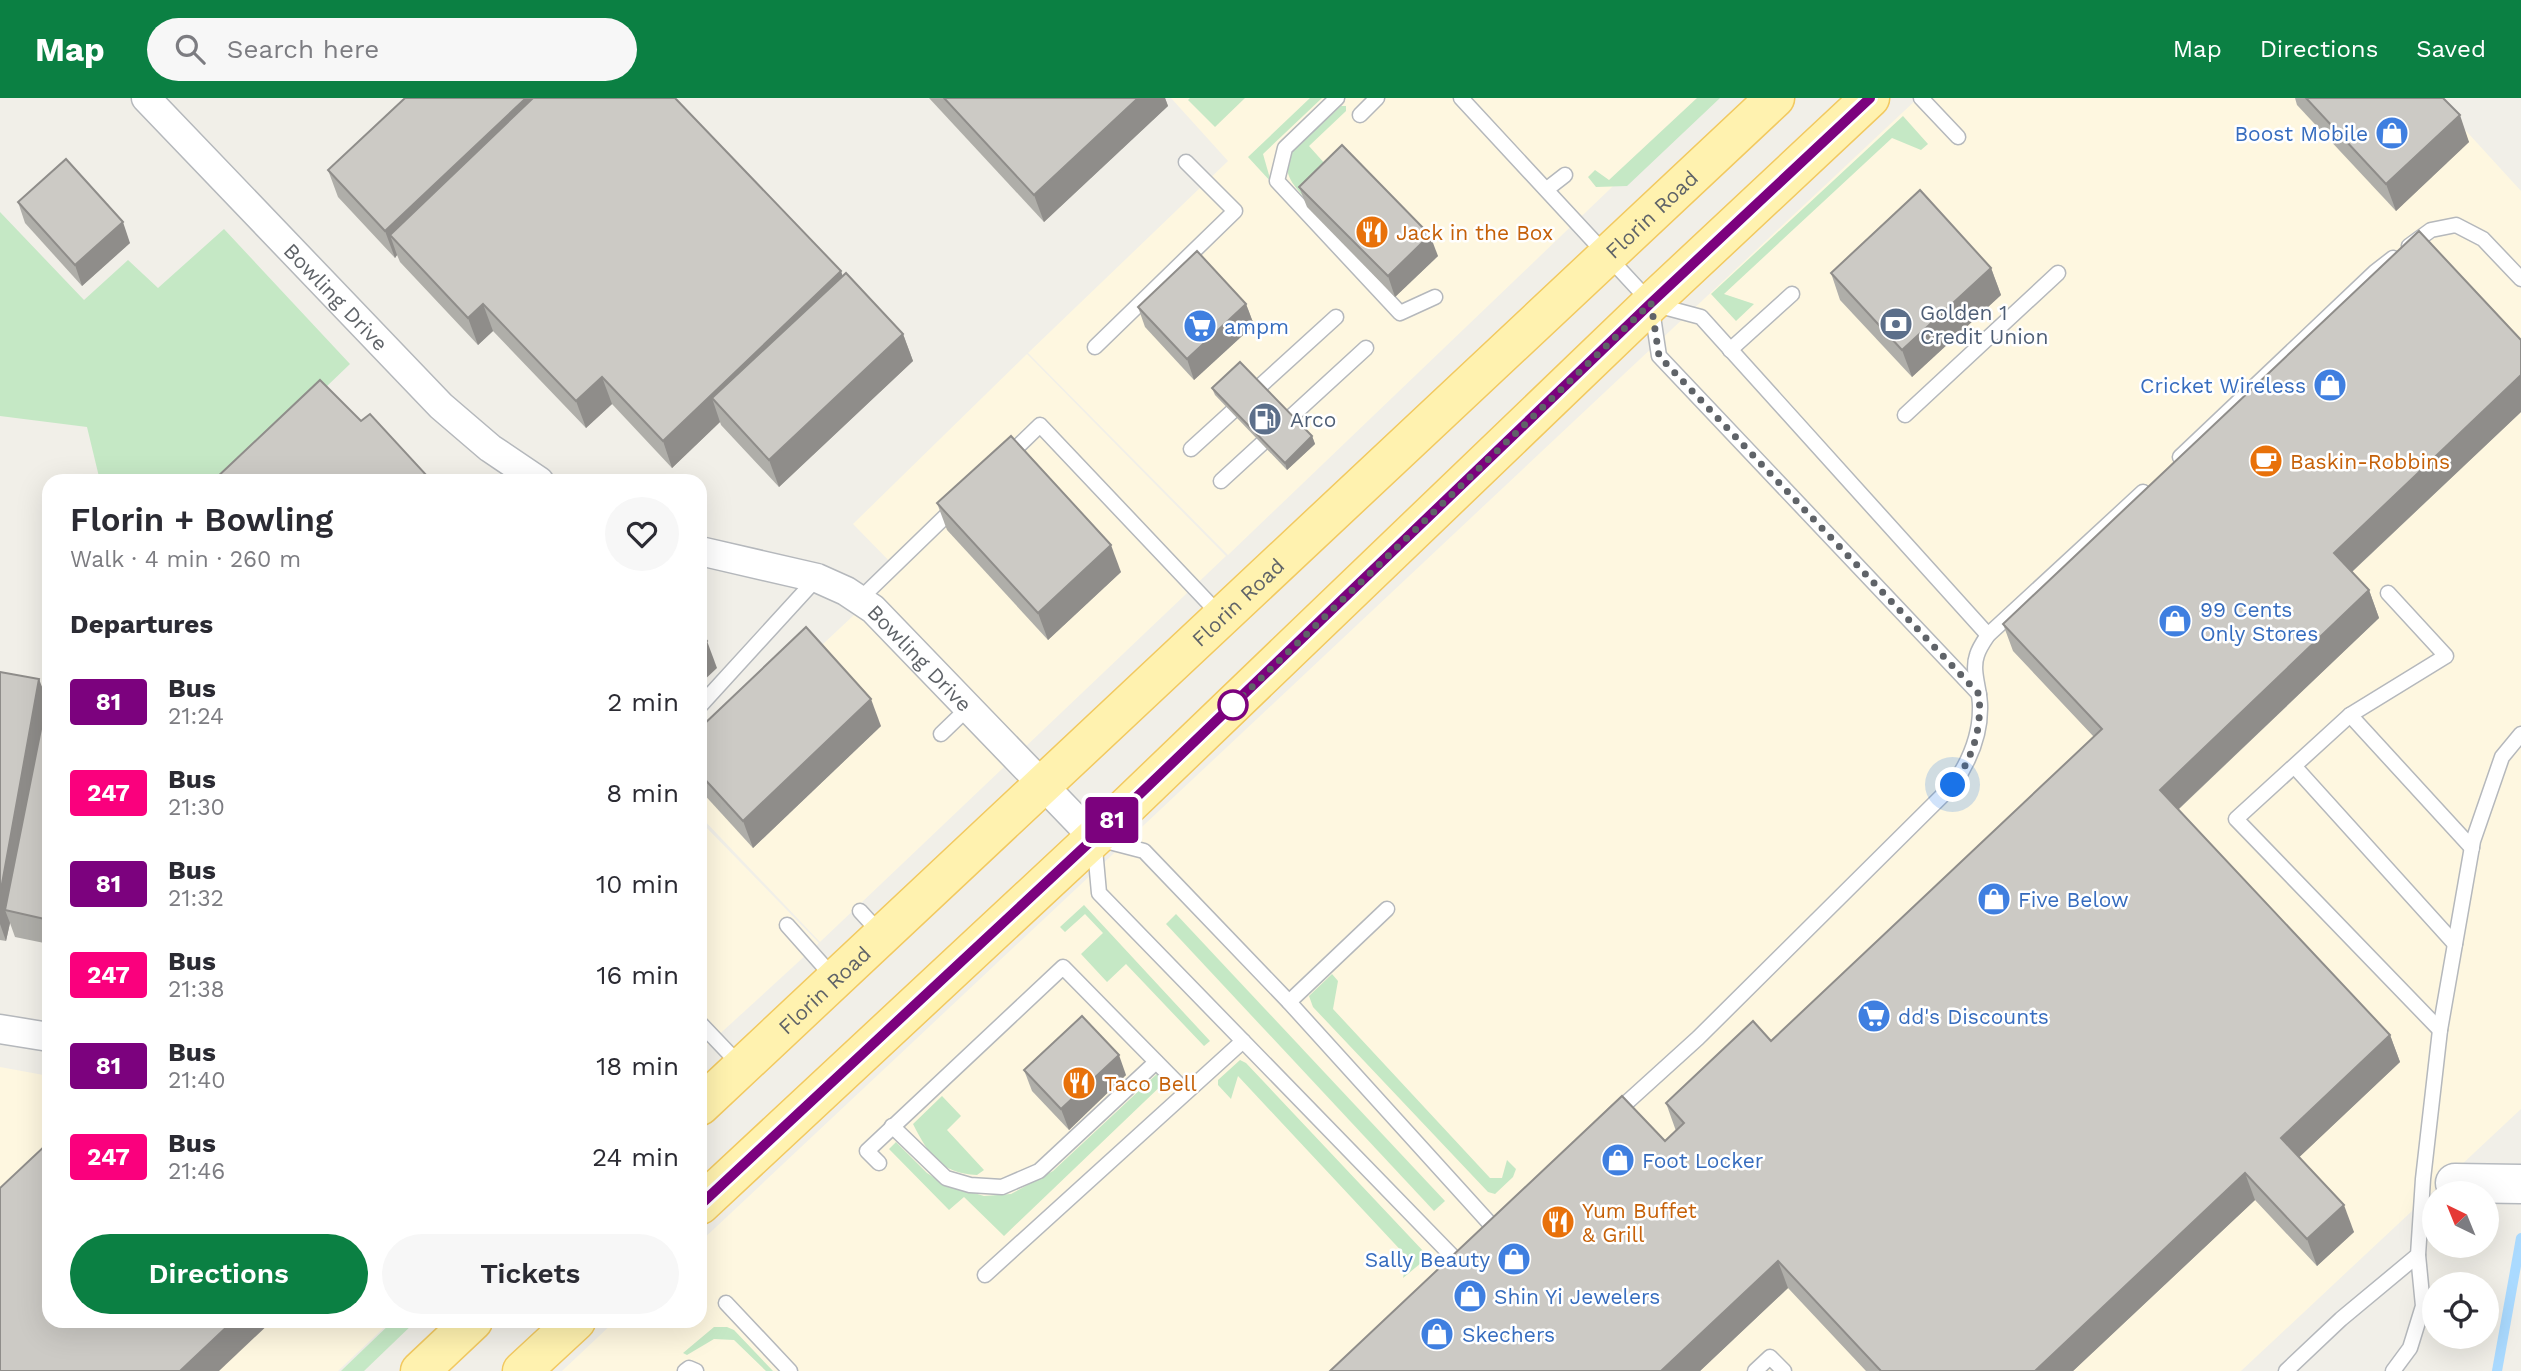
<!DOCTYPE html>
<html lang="en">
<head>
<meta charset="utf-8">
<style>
  :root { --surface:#fff; --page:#f7f7f7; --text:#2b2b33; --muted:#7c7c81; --accent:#0b8043 }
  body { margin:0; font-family:"Work Sans",sans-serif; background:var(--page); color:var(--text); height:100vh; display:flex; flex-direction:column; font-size:26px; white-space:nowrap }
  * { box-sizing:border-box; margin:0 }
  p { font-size:23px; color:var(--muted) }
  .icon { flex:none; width:38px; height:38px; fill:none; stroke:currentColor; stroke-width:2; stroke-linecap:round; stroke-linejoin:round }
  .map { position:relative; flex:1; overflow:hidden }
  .sheet { position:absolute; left:42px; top:376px; width:665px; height:854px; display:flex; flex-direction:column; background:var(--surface); border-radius:21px; box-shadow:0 7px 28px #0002 }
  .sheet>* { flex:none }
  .badge { padding:0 14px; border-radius:5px; font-size:24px; line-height:46px }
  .needle { width:46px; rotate:317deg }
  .tools { position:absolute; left:2422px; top:1083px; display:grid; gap:14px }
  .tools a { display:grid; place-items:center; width:77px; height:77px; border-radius:50%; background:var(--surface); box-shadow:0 7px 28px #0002; font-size:35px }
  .you { position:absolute; width:35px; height:35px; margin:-18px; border:5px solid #fff; border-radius:50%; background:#1a73e8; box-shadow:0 0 0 10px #1a73e833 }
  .map>.badge { position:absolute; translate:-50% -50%; box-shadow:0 0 0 4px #fff }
  h2 { padding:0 28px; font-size:26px; line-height:63px }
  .round { display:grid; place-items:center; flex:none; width:74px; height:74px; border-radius:37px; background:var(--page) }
  .summary { display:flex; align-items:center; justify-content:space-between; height:119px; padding:0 28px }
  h1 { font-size:33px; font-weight:600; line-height:52px }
  .action { display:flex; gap:14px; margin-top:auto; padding:14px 28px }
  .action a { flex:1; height:80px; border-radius:42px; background:var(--accent); color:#fff; font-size:28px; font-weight:600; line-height:80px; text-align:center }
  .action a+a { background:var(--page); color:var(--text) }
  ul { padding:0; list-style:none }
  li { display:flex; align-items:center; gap:21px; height:91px; padding:0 28px }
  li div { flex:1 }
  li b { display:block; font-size:26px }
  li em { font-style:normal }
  li .badge { min-width:77px; font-weight:700; text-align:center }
  header { display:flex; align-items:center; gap:42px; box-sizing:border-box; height:98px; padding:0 35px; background:var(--accent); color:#fff }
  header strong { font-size:33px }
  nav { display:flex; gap:38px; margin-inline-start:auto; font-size:24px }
  .search { width:490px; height:63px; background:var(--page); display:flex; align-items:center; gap:18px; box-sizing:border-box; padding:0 24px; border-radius:38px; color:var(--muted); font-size:26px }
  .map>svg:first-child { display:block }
  .commercial { fill:#fef7e0 }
  .green { fill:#c5e8c5 }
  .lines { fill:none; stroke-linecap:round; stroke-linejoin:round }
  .stream { stroke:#aadaff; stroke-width:10 }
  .lane-casing { stroke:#b5b8bc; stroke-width:17 }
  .street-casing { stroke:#b5b8bc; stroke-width:31 }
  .secondary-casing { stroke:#b6babf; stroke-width:41 }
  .primary-casing { stroke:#f2c960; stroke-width:41 }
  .lane { stroke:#fff; stroke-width:14 }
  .street { stroke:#fff; stroke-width:28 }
  .secondary { stroke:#fff; stroke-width:38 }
  .primary { stroke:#fff2af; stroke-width:38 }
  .wall { fill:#afaea9 }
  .shaded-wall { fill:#8f8d8a }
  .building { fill:#cccac5; stroke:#8f8d8a; stroke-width:2 }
  .line-casing { stroke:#fff; stroke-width:16 }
  .line { stroke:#7c027e; stroke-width:10 }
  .walk { stroke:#5f6368; stroke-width:7; stroke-dasharray:0 12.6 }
  .stop-dot { fill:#fff; stroke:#7c027e; stroke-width:3.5 }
  .labels { text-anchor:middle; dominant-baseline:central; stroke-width:5; stroke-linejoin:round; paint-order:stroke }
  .shop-label { font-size:21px; fill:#366cbe; stroke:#fff; text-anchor:start }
  .street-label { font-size:21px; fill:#5f6368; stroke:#fff }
  .food-label { font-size:21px; fill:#c56008; stroke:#fff; text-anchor:start }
  .service-label { font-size:21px; fill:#4e5e75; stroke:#fff; text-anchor:start }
</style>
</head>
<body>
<header>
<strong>Map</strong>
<div class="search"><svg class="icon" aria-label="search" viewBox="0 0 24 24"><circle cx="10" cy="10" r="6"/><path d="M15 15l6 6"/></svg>Search here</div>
<nav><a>Map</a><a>Directions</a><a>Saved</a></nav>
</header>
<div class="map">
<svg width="2521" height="1273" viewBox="0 0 2521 1273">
  <rect width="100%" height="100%" fill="#f1efe8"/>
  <!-- commercial -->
  <g class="commercial">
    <path d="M1171 0H1705L1228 457 1028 255 1228 63Z"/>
    <path d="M1918 0H2436L2521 93V1011L2241 1273H562L615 1223H700V1144Z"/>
    <path d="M1027 256 1226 458 820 844 700 718V661L900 474 853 426Z"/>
    <path d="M700 723 819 845 700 954Z"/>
    <path d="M0 969 49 978V1223H391L338 1273H0Z"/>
  </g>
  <!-- green -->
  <g class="green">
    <path d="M1190 0H1245L1215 29 1188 2Z"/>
    <path d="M1310 0H1322L1263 56 1271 84 1248 59Z"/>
    <path d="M1697 0H1720L1627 88 1596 89 1588 79 1595 72 1609 82Z"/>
    <path d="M1341 8H1346V13L1309 48 1326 67 1308 104C1295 88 1282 78 1289 56Z"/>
    <path d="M1903 18 1928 46 1921 52 1892 40 1724 196 1754 206 1736 223 1711 196Z"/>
    <path d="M0 114 84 202 128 162 158 190 224 131 350 266 228 383H100L87 329 0 318Z"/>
    <path d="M1084 807 1210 943 1204 948 1126 866 1107 884 1081 856 1103 835 1085 816 1065 834 1060 829Z"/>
    <path d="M1176 816 1445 1103 1434 1113 1166 826Z"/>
    <path d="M1332 876 1338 883 1333 911 1490 1080H1502L1507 1062 1516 1071 1513 1079 1495 1096 1488 1094 1313 909 1309 898Z"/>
    <path d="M1240 962 1246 965 1425 1155 1421 1165 1403 1180 1407 1159 1238 978 1231 1001 1218 987V982Z"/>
    <path d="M1159 974 1167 982 1004 1138 964 1099 949 1112 889 1051 896 1044 927 1075 944 1086 984 1098 1011 1096 1053 1073Z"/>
    <path d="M942 998 961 1018 947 1032 984 1072 977 1077C940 1075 929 1057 913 1026Z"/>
    <path d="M393 1223H416L364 1273H341Z"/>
    <path d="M714 1229H727L734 1232 773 1273H766L734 1242 714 1241 687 1257 683 1255Z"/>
  </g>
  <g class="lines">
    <!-- stream -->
    <path class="stream" d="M2497 1273 2521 1140"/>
    <defs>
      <g id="lane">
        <path d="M1337 0 1285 50 1277 83 1400 215 1435 199"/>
        <path d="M1461 0 1651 205 1659 258 1979 596"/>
        <path d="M1921 0 1958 39"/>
        <path d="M1360 17 1377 0"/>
        <path d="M1547 91 1565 77"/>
        <path d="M2409 148 2431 132 2456 127 2483 141 2521 181"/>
        <path d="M1656 207 1701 219 1988 537"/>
        <path d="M1095 249 1235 113 1186 64"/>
        <path d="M1730 252 1792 196"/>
        <path d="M1905 317 2058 175"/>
        <path d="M1191 351 1336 219"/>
        <path d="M2180 359 2375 174 2393 160"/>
        <path d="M1006 360 1040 327 1220 517"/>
        <path d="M1221 383 1366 250"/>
        <path d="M2388 495 2446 558 2350 617 2236 721 2440 932"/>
        <path d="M859 502 956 408"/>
        <path d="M700 608 817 480"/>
        <path d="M2350 617 2472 750"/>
        <path d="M941 636 969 609"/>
        <path d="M2295 669 2455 846"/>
        <path d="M860 813 881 836"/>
        <path d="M787 827 835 881"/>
        <path d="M1289 904 1387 811"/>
        <path d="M700 925 741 968"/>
        <path d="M1613 1017 1698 940 1953 687C1969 664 1980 640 1980 611 1981 593 1971 574 1977 557 1979 550 1984 543 1988 537L2143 394"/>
        <path d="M892 1028 946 1080 970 1087 1002 1089 1039 1073 1156 964"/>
        <path d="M879 1065 867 1053 1063 869 1185 993"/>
        <path d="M1456 1162 1099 795 1094 740 1144 753 1289 904 1493 1129"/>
        <path d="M985 1177 1243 943"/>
        <path d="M726 1205 790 1273"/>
        <path d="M685 1273 689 1270 696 1273"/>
        <path d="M1755 1273 1770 1259 1784 1273"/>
        <path d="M2286 1273 2341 1221 2418 1157 2423 1081 2440 932 2473 743 2502 659 2521 636"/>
        <path d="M2393 1273 2410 1250 2423 1208 2418 1157"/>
      </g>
      <g id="street">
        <path id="s1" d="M146 0 441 308 490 350 539 383"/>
        <path id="s2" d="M700 453 817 480 846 493 873 511 1094 740"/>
        <path d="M0 931 49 939"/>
      </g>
      <path id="secondary" d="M2455 1085 2521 1086"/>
      <g id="primary">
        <path id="s3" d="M700 1008 1775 0"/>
        <path d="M700 1107 1094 740 1651 205 1870 0"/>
        <path d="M420 1273 473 1223"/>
        <path d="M522 1273 576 1223"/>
      </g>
    </defs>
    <!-- lane casing -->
    <use href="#lane" class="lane-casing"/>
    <!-- street casing -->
    <use href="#street" class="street-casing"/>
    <!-- secondary casing -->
    <use href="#secondary" class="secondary-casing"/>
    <!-- primary casing -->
    <use href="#primary" class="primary-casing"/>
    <!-- lane -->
    <use href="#lane" class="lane"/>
    <!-- street -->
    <use href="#street" class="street"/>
    <!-- secondary -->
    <use href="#secondary" class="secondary"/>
    <!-- primary -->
    <use href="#primary" class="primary"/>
  </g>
  <!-- wall -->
  <g class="wall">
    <path d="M929 0H1165L1168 8 1044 124Z"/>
    <path d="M2295 0H2443L2469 44 2396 113 2297 7Z"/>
    <path d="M328 72 841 173 842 178 903 236 913 263 779 389 721 327 720 324 672 370 612 306 586 330 493 233 478 247 400 164 397 157 395 160 338 99Z"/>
    <path d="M1299 89 1438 158 1395 199 1307 109Z"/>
    <path d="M18 104 130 145 82 188 25 125Z"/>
    <path d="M1991 170 2001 197 1912 279 1840 202 1831 175Z"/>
    <path d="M1246 206 1254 227 1194 282 1145 229 1138 209Z"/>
    <path d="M1212 290 1312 338 1315 346 1287 372 1215 297Z"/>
    <path d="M2521 314 2352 474 2369 492 2379 520 2178 712 2390 937 2400 964 2299 1059 2354 1134 2317 1168 2255 1102 2073 1273H1866L1788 1190 1700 1273H1330L1665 1043 1676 1033 1666 1005 1771 943 2094 639 2013 553 2003 526Z"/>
    <path d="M937 405 1121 474 1048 542 947 432Z"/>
    <path d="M0 574 47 601 49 591V846L15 839 10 825 6 843 0 842Z"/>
    <path d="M881 628 753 750 700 692V630Z"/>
    <path d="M1024 972 1126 977 1069 1032 1032 993Z"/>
  </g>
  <!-- shaded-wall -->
  <g class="shaded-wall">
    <path d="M526 0H565L390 137 397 157 395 160 385 133Z"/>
    <path d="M1138 0H1165L1168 8 1044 124 1034 97Z"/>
    <path d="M2460 17 2469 44 2396 113 2386 86Z"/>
    <path d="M123 124 130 145 82 188 75 167Z"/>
    <path d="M1430 137 1438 158 1395 199 1388 178Z"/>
    <path d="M1991 170 2001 197 1912 279 1902 252Z"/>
    <path d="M841 173 850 200 712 300 720 324 672 370 663 343Z"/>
    <path d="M483 206 493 233 478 247 468 220Z"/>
    <path d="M1246 206 1254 227 1194 282 1187 261Z"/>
    <path d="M903 236 913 263 779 389 769 362Z"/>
    <path d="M2521 277V314L2343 482 2334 455Z"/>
    <path d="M602 279 612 306 586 330 576 303Z"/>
    <path d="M1312 338 1315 346 1287 372 1285 365Z"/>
    <path d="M1111 447 1121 474 1048 542 1038 515Z"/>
    <path d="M2369 492 2379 520 2170 719 2160 692Z"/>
    <path d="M707 543 717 570 700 586V550Z"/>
    <path d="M39 581 49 607 5 812 10 825 6 843 0 826V797Z"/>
    <path d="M871 601 881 628 753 750 743 723Z"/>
    <path d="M2390 937 2400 964 2291 1067 2281 1040Z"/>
    <path d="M1119 957 1126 977 1069 1032 1061 1011Z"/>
    <path d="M2245 1075 2255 1102 2073 1273H2035Z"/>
    <path d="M2344 1107 2354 1134 2317 1168 2307 1141Z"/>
    <path d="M1778 1163 1788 1190 1700 1273H1661Z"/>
    <path d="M233 1223H272L219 1273H180Z"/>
  </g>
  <!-- building -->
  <g class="building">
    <path d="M405 0H526L385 133 328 72Z"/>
    <path d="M533 0H675L841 173 663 343 602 279 576 303 483 206 468 220 390 137Z"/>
    <path d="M944 0H1138L1034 97Z"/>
    <path d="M2306 0H2443L2460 17 2386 86Z"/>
    <path d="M1342 47 1430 137 1388 178 1299 89Z"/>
    <path d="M66 61 123 124 75 167 18 104Z"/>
    <path d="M1920 92 1991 170 1902 252 1831 175Z"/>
    <path d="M2419 133 2521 242V277L2334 455 2369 492 2160 692 2390 937 2281 1040 2344 1107 2307 1141 2245 1075 2035 1273H1881L1778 1163 1661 1273H1330L1622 998 1665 1043 1684 1025 1666 1005 1753 923 1771 943 2102 631 2003 526Z"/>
    <path d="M1197 153 1246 206 1187 261 1138 209Z"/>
    <path d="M846 175 903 236 769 362 712 300Z"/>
    <path d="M1240 264 1312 338 1285 365 1212 290Z"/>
    <path d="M320 282 361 323 370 316 429 380 425 383H213Z"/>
    <path d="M1011 338 1111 447 1038 515 937 405Z"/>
    <path d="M806 529 871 601 743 723 700 676V630Z"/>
    <path d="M700 535 707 543 700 550Z"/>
    <path d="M0 574 39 581 0 797Z"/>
    <path d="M49 591V822L5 812Z"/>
    <path d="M1082 918 1119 957 1061 1011 1024 972Z"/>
    <path d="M49 1044V1223H233L180 1273H0V1090Z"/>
  </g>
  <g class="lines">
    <defs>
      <path id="line" d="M700 1107 1094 740 1651 205 1870 0"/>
    </defs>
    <!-- line casing -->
    <use href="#line" class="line-casing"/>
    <!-- line -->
    <use href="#line" class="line"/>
    <!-- walk -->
    <path class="walk" d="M1233 607 1229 611 1651 205 1659 258 1979 596C1982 631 1973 659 1953 687"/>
  </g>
  <!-- icons -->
  <defs>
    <symbol id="shop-disc" viewBox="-11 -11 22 22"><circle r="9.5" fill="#3f7fe0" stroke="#fff"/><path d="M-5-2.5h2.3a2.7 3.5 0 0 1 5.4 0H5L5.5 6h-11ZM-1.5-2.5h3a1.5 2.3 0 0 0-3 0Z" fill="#fff"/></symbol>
    <symbol id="restaurant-disc" viewBox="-11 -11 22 22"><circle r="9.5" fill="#e8710a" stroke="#fff"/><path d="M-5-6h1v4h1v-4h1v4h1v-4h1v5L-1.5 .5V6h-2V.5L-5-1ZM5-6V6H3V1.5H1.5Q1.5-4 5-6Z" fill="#fff"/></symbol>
    <symbol id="bank-disc" viewBox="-11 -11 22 22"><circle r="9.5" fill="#5c6f8a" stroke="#fff"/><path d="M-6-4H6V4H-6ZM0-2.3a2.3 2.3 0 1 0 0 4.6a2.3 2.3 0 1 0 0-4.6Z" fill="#fff"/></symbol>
    <symbol id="supermarket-disc" viewBox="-11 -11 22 22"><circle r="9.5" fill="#3f7fe0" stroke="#fff"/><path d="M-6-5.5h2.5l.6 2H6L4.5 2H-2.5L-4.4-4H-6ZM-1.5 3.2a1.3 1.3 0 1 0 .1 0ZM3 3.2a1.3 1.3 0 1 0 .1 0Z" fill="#fff"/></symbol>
    <symbol id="fuel-disc" viewBox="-11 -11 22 22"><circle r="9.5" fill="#5c6f8a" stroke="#fff"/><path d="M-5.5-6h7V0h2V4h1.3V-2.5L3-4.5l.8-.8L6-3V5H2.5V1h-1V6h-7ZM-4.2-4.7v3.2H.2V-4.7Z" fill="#fff"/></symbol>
    <symbol id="cafe-disc" viewBox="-11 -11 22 22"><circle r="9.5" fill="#e8710a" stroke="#fff"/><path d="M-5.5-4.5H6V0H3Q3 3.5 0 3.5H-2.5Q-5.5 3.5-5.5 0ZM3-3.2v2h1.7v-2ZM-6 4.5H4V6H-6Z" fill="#fff"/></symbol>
  </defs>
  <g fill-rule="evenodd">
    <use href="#shop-disc" x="2373" y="16" width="38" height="38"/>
    <use href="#restaurant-disc" x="1353" y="115" width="38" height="38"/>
    <use href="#bank-disc" x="1877" y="207" width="38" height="38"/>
    <use href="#supermarket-disc" x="1181" y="209" width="38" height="38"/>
    <use href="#shop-disc" x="2311" y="268" width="38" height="38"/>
    <use href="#fuel-disc" x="1246" y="302" width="38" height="38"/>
    <use href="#cafe-disc" x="2247" y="344" width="38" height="38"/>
    <use href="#shop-disc" x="2156" y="504" width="38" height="38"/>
    <use href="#shop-disc" x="1975" y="782" width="38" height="38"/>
    <use href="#supermarket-disc" x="1855" y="899" width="38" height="38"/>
    <use href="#restaurant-disc" x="1060" y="966" width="38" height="38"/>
    <use href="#shop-disc" x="1599" y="1043" width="38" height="38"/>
    <use href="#restaurant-disc" x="1539" y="1105" width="38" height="38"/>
    <use href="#shop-disc" x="1495" y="1142" width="38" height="38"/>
    <use href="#shop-disc" x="1451" y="1179" width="38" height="38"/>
    <use href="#shop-disc" x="1418" y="1217" width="38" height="38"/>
  </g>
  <!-- markers -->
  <circle class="stop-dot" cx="1233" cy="607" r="14"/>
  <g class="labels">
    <!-- shop labels -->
    <g class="shop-label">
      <text x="2368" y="35" text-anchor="end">Boost Mobile</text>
      <text x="1224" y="228">ampm</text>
      <text x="2306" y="287" text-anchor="end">Cricket Wireless</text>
      <text x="2200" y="511">99 Cents<tspan x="2200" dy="24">Only Stores</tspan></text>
      <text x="2018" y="801">Five Below</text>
      <text x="1898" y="918">dd's Discounts</text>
      <text x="1642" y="1062">Foot Locker</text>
      <text x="1490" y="1161" text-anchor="end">Sally Beauty</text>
      <text x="1494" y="1198">Shin Yi Jewelers</text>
      <text x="1462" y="1236">Skechers</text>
    </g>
    <!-- street labels -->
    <g class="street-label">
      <text stroke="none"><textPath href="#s3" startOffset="1304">Florin Road</textPath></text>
      <text stroke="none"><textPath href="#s1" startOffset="275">Bowling Drive</textPath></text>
      <text stroke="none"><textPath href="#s3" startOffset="737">Florin Road</textPath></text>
      <text stroke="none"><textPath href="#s2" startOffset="252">Bowling Drive</textPath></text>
      <text stroke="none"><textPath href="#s3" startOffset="170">Florin Road</textPath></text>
    </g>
    <!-- food labels -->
    <g class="food-label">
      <text x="1396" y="134">Jack in the Box</text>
      <text x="2290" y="363">Baskin-Robbins</text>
      <text x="1104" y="985">Taco Bell</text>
      <text x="1582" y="1112">Yum Buffet<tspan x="1582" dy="24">&amp; Grill</tspan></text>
    </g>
    <!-- service labels -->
    <g class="service-label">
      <text x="1920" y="214">Golden 1<tspan x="1920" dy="24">Credit Union</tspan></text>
      <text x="1290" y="321">Arco</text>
    </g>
  </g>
</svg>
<div class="tools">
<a><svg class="needle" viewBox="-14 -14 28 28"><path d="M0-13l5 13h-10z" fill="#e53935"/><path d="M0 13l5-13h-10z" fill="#7c7c81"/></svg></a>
<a><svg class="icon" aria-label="locate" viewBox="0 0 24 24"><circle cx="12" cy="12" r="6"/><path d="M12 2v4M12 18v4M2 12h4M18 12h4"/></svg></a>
</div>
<div class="you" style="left:1953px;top:687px"></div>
<b class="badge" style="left:1112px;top:722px;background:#7c027e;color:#fff">81</b>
<section class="sheet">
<div class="summary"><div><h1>Florin + Bowling</h1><p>Walk · 4 min · 260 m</p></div><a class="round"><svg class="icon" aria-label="heart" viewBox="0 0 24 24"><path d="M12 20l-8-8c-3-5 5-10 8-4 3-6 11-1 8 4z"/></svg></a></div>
<h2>Departures</h2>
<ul>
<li><span class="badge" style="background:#7c027e;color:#fff">81</span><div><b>Bus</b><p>21:24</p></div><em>2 min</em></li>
<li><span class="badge" style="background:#fa007d;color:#fff">247</span><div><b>Bus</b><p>21:30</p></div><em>8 min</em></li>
<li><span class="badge" style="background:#7c027e;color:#fff">81</span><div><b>Bus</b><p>21:32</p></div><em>10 min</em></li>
<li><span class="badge" style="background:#fa007d;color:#fff">247</span><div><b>Bus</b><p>21:38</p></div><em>16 min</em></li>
<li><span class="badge" style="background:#7c027e;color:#fff">81</span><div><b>Bus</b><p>21:40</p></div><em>18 min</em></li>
<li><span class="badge" style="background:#fa007d;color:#fff">247</span><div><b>Bus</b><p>21:46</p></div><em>24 min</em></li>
</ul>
<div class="action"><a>Directions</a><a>Tickets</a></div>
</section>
</div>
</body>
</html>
